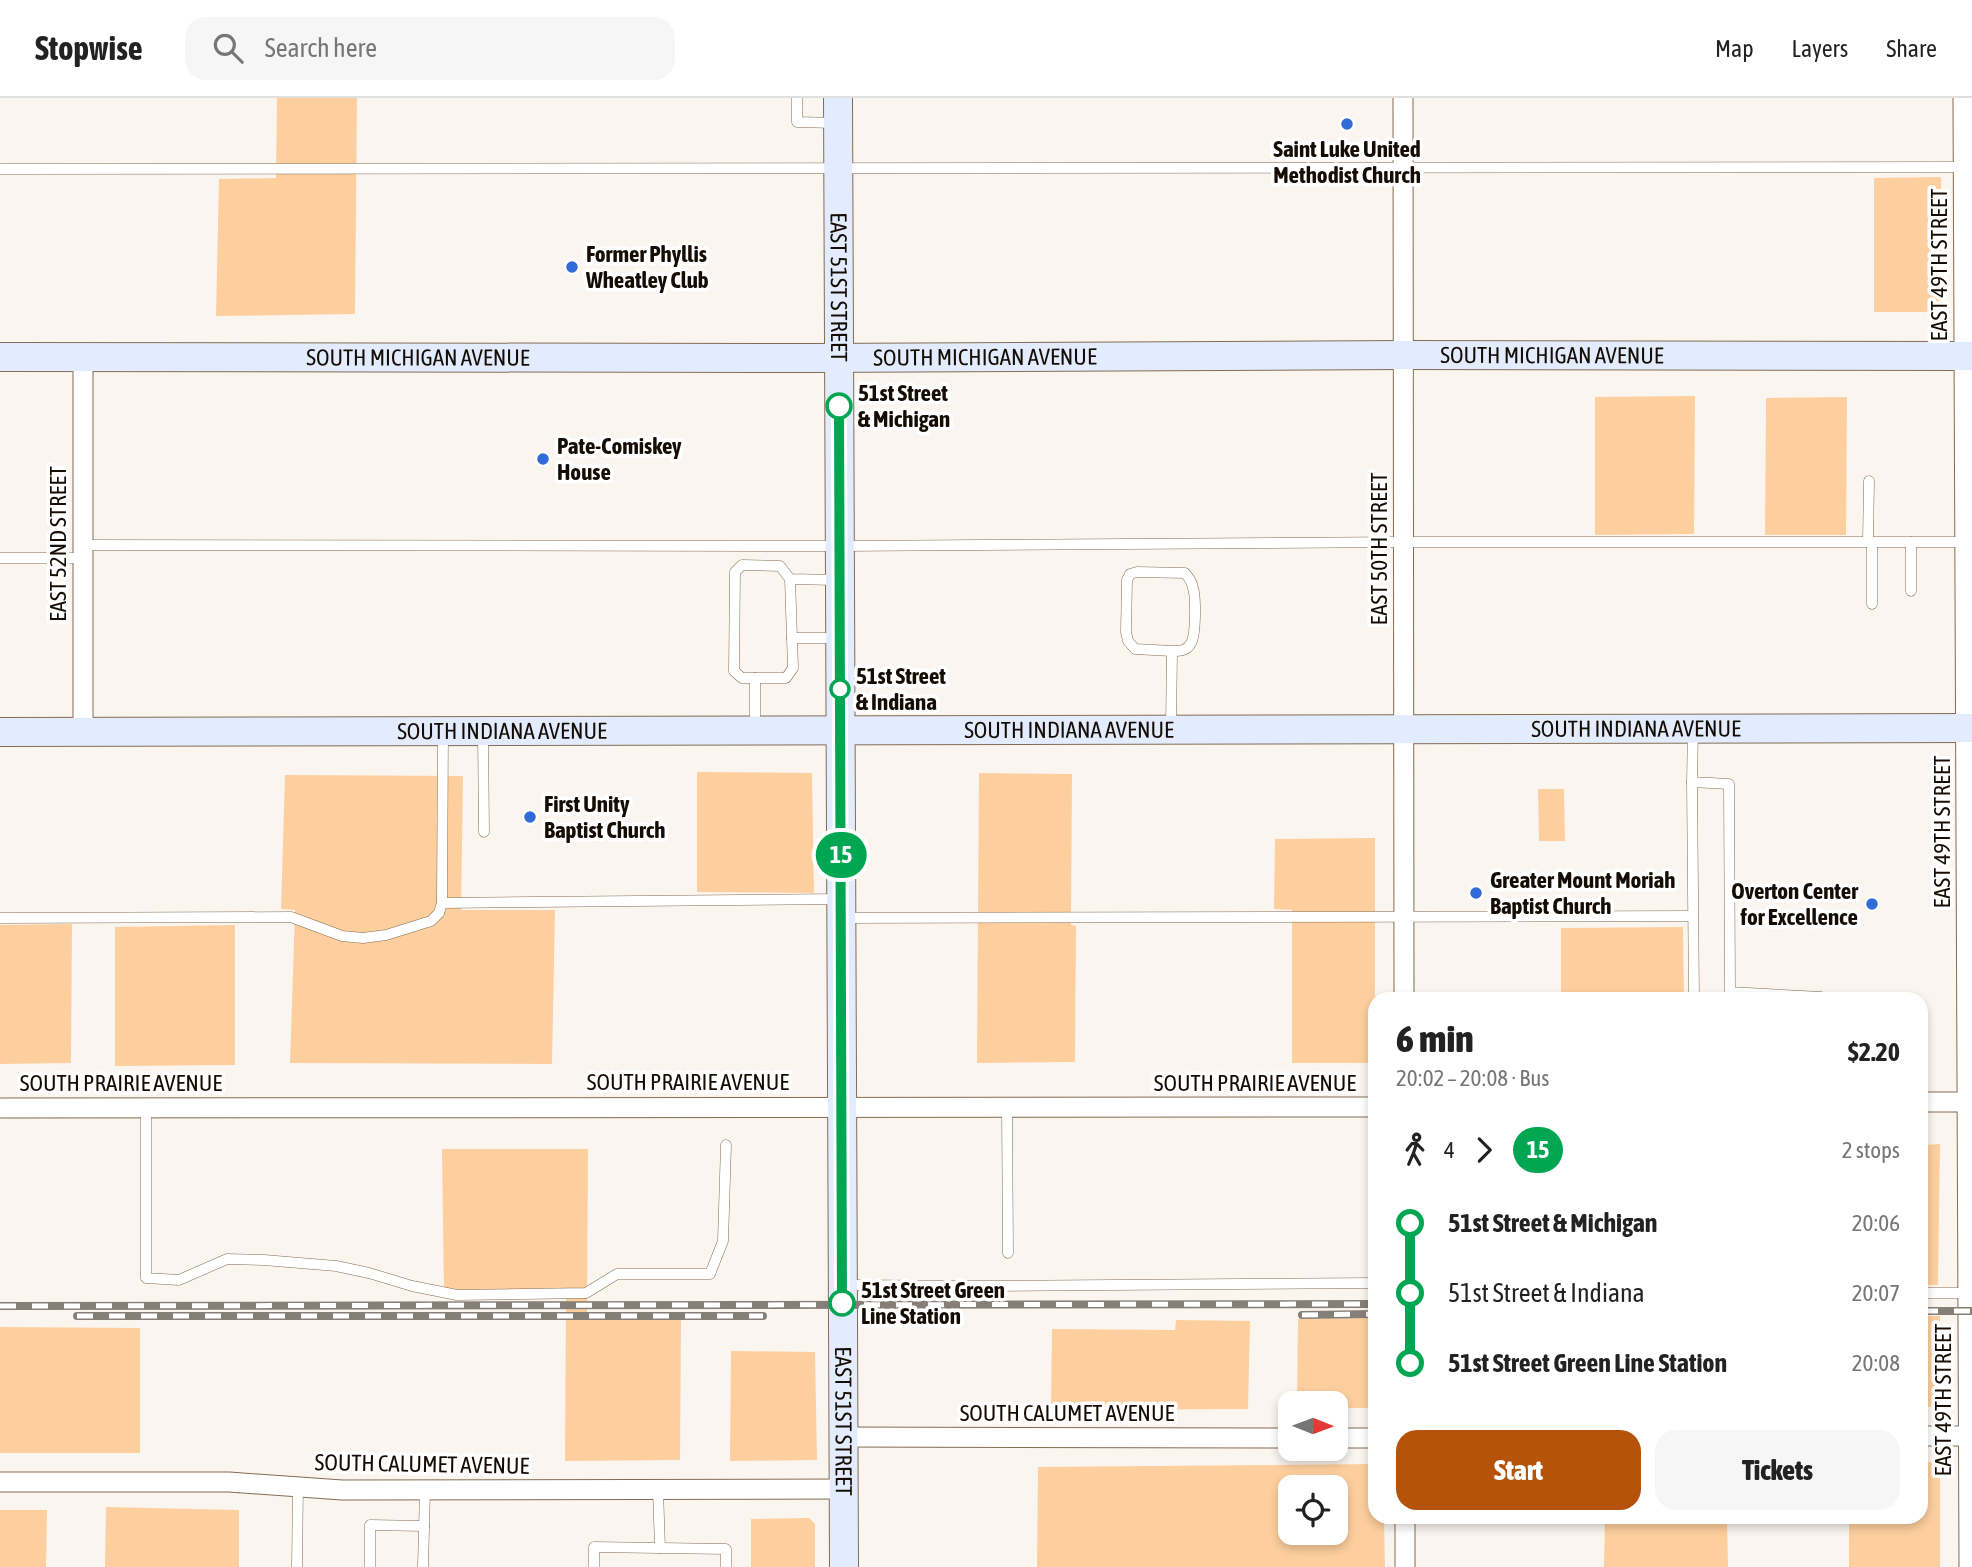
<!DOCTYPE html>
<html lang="en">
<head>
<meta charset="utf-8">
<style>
  :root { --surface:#fff; --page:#f6f6f6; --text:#222; --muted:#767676; --line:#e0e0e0; --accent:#b45309 }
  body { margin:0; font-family:"Asap Condensed",sans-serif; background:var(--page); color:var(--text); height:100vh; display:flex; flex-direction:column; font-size:26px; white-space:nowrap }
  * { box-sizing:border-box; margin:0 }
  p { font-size:23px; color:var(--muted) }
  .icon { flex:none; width:38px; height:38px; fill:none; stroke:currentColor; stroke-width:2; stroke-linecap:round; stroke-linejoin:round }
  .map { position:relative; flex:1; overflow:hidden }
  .sheet { position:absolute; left:1368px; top:894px; width:560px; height:532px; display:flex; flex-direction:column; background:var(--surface); border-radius:21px; box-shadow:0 4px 10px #0003 }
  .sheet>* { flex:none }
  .badge { padding:0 14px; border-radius:23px; font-size:24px; line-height:46px }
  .needle { width:46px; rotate:91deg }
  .buttons { position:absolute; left:1278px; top:1293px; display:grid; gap:14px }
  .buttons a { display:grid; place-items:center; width:70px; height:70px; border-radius:14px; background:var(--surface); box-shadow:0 4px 10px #0003; font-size:35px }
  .map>.badge { position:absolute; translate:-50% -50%; box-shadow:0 0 0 4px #fff }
  .legs { display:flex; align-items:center; gap:10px; height:77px; padding:0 28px; font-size:23px }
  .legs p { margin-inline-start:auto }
  .summary { display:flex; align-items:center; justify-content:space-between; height:119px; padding:0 28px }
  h1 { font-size:38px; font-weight:800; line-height:52px }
  .cta { display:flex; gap:14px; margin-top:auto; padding:14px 28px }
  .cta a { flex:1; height:80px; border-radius:21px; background:var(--accent); color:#fff; font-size:28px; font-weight:800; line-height:80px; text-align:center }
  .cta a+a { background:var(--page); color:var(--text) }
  ul { padding:0 28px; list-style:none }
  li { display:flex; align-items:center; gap:24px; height:70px; font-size:26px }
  li i { display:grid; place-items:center; width:10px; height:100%; margin:0 9px; background:currentColor }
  li i::after { content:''; width:18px; height:18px; margin:-9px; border:5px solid; border-radius:50%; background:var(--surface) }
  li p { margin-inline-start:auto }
  li:first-child i { background:linear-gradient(#0000 50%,currentColor 0) }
  li:last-child i { background:linear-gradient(currentColor 50%,#0000 0) }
  header { display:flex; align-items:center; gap:42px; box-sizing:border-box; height:98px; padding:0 35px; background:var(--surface); border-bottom:2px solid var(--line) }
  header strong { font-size:33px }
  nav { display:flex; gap:38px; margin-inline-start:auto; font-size:24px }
  .search { width:490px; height:63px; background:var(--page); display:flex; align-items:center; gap:18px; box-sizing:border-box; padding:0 24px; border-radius:21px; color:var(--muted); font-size:26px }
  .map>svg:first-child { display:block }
  .green { fill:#fdcf9e; fill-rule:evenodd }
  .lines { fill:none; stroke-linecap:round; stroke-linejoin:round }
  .lane-casing { stroke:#836c53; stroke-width:11 }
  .street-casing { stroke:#836c53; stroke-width:21 }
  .secondary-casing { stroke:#836c53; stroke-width:30 }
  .lane { stroke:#fff; stroke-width:10 }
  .street { stroke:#fff; stroke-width:19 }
  .secondary { stroke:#e2ecfe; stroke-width:28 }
  .rail-casing { stroke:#867f78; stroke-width:8 }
  .rail { stroke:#fff; stroke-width:5; stroke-dasharray:16; stroke-linecap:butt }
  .line-1-casing { stroke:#fff; stroke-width:16 }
  .line-1 { stroke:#00a651; stroke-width:10 }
  .poi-dot { fill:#316bd9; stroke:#fff; stroke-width:2.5 }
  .stop-1-dot { fill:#fff; stroke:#00a651; stroke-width:3.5 }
  .labels { text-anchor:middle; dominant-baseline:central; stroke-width:7; stroke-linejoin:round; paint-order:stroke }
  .poi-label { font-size:23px; font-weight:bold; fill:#150d04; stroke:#fff; text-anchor:start }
  .street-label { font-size:23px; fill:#150d04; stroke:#fff }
  .stop-label { font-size:23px; font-weight:bold; fill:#150d04; stroke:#fff; text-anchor:start }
</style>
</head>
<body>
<header>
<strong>Stopwise</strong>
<div class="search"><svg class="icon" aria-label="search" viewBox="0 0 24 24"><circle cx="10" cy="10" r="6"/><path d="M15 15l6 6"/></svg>Search here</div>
<nav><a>Map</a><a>Layers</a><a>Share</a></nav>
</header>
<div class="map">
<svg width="1972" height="1469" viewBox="0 0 1972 1469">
  <rect width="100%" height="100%" fill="#fbf5f0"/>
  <!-- green -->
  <g class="green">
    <path d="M277 0H357L355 216 216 218 219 81 276 80Z"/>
    <path d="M1941 79 1942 214H1874V80Z"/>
    <path d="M1695 298 1694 436 1595 437V299Z"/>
    <path d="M1847 299 1846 437H1765L1766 300Z"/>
    <path d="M697 674 812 675 814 795 697 794Z"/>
    <path d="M979 675 1072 676 1071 827 1076 828 1075 964 977 965Z"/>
    <path d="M285 677 463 678 461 812H555L552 966 290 965 295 812 281 811Z"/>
    <path d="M1538 691H1564L1565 743H1539Z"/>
    <path d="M1375 740V965H1292V812L1274 811 1275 741Z"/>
    <path d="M72 826 71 965 0 966V827Z"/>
    <path d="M235 827V967L115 968V829Z"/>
    <path d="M1683 829 1684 901H1561V830Z"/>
    <path d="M1940 1046 1938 1187H1922V1047Z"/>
    <path d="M442 1051H588L587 1221 681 1222 680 1362 565 1363 566 1195 444 1198Z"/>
    <path d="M1922 1218H1940L1941 1309H1922Z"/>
    <path d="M1375 1220V1310H1335V1306L1297 1305 1298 1221Z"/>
    <path d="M1176 1222 1250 1223 1248 1311 1051 1312 1052 1231 1175 1232Z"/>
    <path d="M0 1229 140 1230V1355H0Z"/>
    <path d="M731 1253 815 1254 817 1362 730 1363Z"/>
    <path d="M1922 1364H1940V1469H1849V1419H1922Z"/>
    <path d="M1375 1366 1376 1419H1384L1385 1469H1037L1038 1369ZM1290 1390H1335V1435H1290Z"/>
    <path d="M106 1409 239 1412V1469H105Z"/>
    <path d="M0 1412H47L46 1469H0Z"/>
    <path d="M1605 1419H1727L1728 1469H1604Z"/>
    <path d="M809 1420 815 1426V1469H751V1421Z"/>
  </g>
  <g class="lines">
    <defs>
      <g id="lane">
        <path d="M797 0V24L835 25"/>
        <path d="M0 71 1966 69"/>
        <path d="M1868 444 1869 383"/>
        <path d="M1872 444V506"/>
        <path d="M1911 444V493"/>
        <path d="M83 447 840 448 1404 444H1965"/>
        <path d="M0 460H83"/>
        <path d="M790 481 793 570 786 580H742L734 573 735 474 742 467 780 468 790 481 836 482"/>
        <path d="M792 540H837"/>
        <path d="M755 580V632"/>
        <path d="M1171 628 1172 553C1180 553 1187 553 1191 545 1196 537 1196 499 1193 490 1192 483 1189 480 1185 475L1137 474 1130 476 1127 482 1126 534 1128 543 1135 551 1172 553"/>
        <path d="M1693 631 1692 684 1729 686 1730 894 1821 899V901"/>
        <path d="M483 634 484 734"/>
        <path d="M1692 684 1694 901"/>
        <path d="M442 805 841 801"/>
        <path d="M0 820 291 819 342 838 363 840 386 837 431 823 439 815 442 805 443 634"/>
        <path d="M843 820 1693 818"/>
        <path d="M1007 1009 1008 1155"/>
        <path d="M146 1010V1180L179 1182 227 1161 264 1162 336 1168 369 1175 412 1188 457 1197 586 1195 617 1176H710L723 1143 726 1047"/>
        <path d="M844 1187 990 1188 1376 1185"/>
        <path d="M1922 1195H1967"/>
        <path d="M658 1392 660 1450"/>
        <path d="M297 1469 298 1388"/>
        <path d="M370 1469V1427L424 1428"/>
        <path d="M423 1469 425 1392"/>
        <path d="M594 1469V1449L726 1451V1469"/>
      </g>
      <g id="street">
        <path d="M1403 0 1404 901"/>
        <path d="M1963 0 1969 1469"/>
        <path d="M83 634V259"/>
        <path d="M1922 1004H1972"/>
        <path d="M0 1010 1376 1009"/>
        <path d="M1922 1338H1972"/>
        <path d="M843 1339 1290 1340"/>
        <path d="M1335 1340H1376"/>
        <path d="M0 1384H229L342 1392 843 1391"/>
        <path d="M1405 1419V1469"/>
      </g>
      <g id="secondary">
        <path id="s1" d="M838 0 844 1469"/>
        <path id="s2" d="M0 259 813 260 1403 257 1972 258"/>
        <path id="s3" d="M0 634 1972 630"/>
      </g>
    </defs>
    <!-- lane casing -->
    <use href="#lane" class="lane-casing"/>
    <!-- street casing -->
    <use href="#street" class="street-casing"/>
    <!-- secondary casing -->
    <use href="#secondary" class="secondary-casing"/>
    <!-- lane -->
    <use href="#lane" class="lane"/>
    <!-- street -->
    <use href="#street" class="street"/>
    <!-- secondary -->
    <use href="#secondary" class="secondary"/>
    <defs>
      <g id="rail">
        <path d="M0 1208 1376 1206"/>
        <path d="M1922 1213H1972"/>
        <path d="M1302 1217 1376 1216"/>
        <path d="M77 1218H763"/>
      </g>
    </defs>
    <!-- rail casing -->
    <use href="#rail" class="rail-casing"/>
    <!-- rail -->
    <use href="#rail" class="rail"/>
  </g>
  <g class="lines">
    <defs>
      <path id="line-1" d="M839 308 842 1205"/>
    </defs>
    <!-- line-1 casing -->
    <use href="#line-1" class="line-1-casing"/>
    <!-- line-1 -->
    <use href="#line-1" class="line-1"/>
  </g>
  <!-- markers -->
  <g class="poi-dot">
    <circle cx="1347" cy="26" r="7"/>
    <circle cx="572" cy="169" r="7"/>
    <circle cx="543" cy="361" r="7"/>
    <circle cx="530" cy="719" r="7"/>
    <circle cx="1476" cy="795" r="7"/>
    <circle cx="1872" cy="806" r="7"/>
  </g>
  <g class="stop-1-dot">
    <circle cx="839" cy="308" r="12"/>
    <circle cx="840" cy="591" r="9"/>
    <circle cx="842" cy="1205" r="12"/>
  </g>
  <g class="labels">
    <!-- poi labels -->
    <g class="poi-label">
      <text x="1347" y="51" text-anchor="middle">Saint Luke United<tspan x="1347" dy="26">Methodist Church</tspan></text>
      <text x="586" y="156">Former Phyllis<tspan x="586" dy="26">Wheatley Club</tspan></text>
      <text x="557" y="348">Pate-Comiskey<tspan x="557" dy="26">House</tspan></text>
      <text x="544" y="706">First Unity<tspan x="544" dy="26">Baptist Church</tspan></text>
      <text x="1490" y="782">Greater Mount Moriah<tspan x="1490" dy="26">Baptist Church</tspan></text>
      <text x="1858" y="793" text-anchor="end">Overton Center<tspan x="1858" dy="26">for Excellence</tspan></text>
    </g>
    <!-- street labels -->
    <g class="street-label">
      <text transform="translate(1939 167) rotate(-90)">EAST 49TH STREET</text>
      <text stroke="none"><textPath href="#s1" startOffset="189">EAST 51ST STREET</textPath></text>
      <text stroke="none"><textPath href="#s2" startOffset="1552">SOUTH MICHIGAN AVENUE</textPath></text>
      <text stroke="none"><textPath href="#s2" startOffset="418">SOUTH MICHIGAN AVENUE</textPath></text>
      <text stroke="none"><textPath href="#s2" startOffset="985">SOUTH MICHIGAN AVENUE</textPath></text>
      <text transform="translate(58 446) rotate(-90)">EAST 52ND STREET</text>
      <text transform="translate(1379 451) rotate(-90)">EAST 50TH STREET</text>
      <text stroke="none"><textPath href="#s3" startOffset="1636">SOUTH INDIANA AVENUE</textPath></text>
      <text stroke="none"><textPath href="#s3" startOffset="1069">SOUTH INDIANA AVENUE</textPath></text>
      <text stroke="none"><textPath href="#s3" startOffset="502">SOUTH INDIANA AVENUE</textPath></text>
      <text transform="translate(1942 734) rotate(-90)">EAST 49TH STREET</text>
      <text x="688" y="984">SOUTH PRAIRIE AVENUE</text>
      <text x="121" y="985">SOUTH PRAIRIE AVENUE</text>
      <text x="1255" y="985">SOUTH PRAIRIE AVENUE</text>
      <text transform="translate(1943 1302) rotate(-90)">EAST 49TH STREET</text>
      <text x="1067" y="1315">SOUTH CALUMET AVENUE</text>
      <text stroke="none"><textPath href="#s1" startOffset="1323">EAST 51ST STREET</textPath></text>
      <text transform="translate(422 1366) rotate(1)">SOUTH CALUMET AVENUE</text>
    </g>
    <!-- stop labels -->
    <g class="stop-label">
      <text x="858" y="295">51st Street<tspan x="858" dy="26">&amp; Michigan</tspan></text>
      <text x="856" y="578">51st Street<tspan x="856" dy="26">&amp; Indiana</tspan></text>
      <text x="861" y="1192">51st Street Green<tspan x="861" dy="26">Line Station</tspan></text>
    </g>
  </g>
</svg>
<div class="buttons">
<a><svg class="needle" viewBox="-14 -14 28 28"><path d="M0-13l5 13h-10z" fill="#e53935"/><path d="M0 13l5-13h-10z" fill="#767676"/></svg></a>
<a><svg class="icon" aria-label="locate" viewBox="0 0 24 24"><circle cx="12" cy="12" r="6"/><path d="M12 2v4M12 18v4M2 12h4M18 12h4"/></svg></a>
</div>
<b class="badge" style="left:841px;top:757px;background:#00a651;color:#fff">15</b>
<section class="sheet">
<div class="summary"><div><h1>6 min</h1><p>20:02 – 20:08 · Bus</p></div><b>$2.20</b></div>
<div class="legs"><svg class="icon" aria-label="walk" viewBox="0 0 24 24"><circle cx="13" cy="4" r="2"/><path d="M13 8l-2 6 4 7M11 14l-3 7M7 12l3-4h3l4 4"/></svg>4<svg class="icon" aria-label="forward" viewBox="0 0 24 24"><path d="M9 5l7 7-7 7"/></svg><b class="badge" style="background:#00a651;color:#fff">15</b><p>2 stops</p></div>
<ul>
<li><i style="color:#00a651"></i><b>51st Street &amp; Michigan</b><p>20:06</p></li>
<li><i style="color:#00a651"></i><span>51st Street &amp; Indiana</span><p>20:07</p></li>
<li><i style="color:#00a651"></i><b>51st Street Green Line Station</b><p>20:08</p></li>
</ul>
<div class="cta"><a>Start</a><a>Tickets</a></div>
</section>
</div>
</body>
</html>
